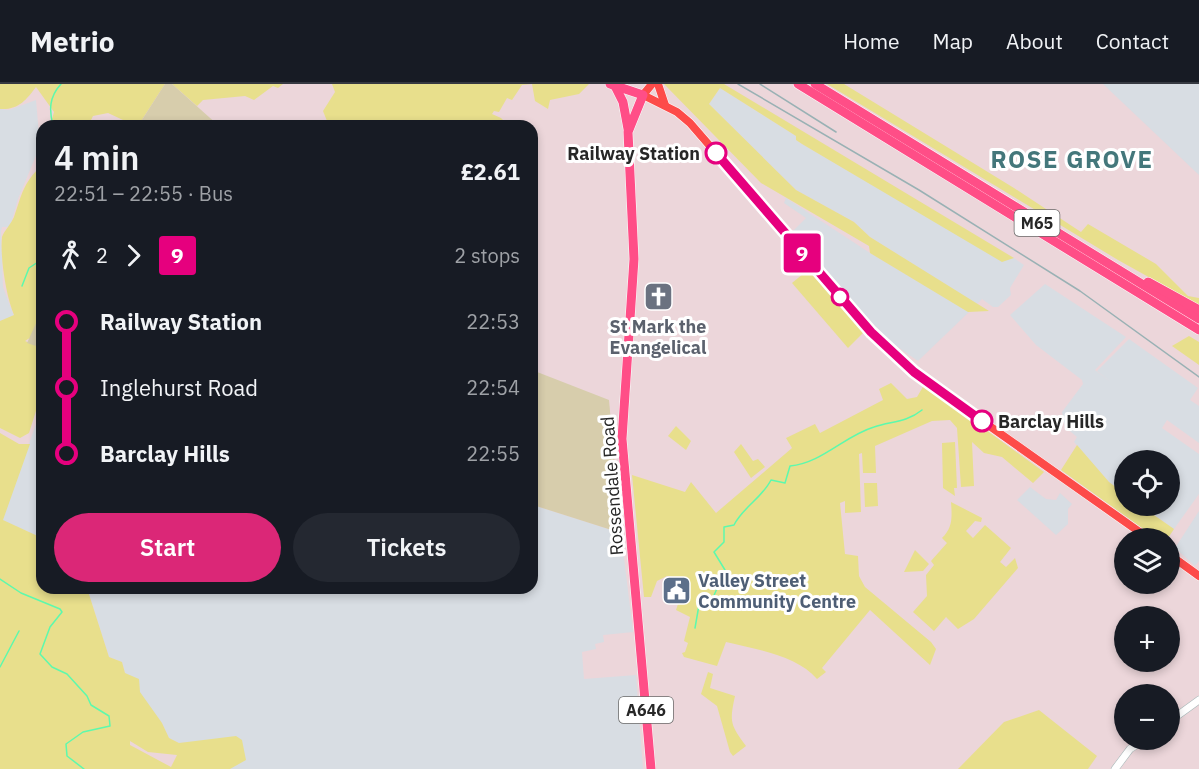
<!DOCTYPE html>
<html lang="en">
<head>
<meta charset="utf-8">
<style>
  :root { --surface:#171b24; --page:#242831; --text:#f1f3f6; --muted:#9ea1a6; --line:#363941; --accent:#db2777 }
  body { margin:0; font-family:"IBM Plex Sans",sans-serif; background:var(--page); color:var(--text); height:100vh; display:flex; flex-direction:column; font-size:22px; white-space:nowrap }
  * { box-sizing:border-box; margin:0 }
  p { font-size:20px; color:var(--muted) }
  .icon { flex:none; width:33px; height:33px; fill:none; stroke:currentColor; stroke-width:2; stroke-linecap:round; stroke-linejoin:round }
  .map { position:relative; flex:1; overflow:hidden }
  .drawer { position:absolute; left:36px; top:36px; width:502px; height:474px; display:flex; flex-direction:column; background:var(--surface); border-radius:18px; box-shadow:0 3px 9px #0003 }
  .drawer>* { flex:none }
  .badge { padding:0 12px; border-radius:4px; font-size:21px; line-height:39px }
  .tools { position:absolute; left:1114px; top:366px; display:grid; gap:12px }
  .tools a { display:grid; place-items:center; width:66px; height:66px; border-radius:50%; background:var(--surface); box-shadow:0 3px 9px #0003; font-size:30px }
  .map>.badge { position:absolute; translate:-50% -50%; box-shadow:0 0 0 3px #fff }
  .legs { display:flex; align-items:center; gap:9px; height:66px; padding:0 18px; font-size:20px }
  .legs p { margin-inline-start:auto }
  .overview { display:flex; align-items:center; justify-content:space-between; height:102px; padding:0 18px }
  h1 { font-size:33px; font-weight:600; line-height:45px }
  .cta { display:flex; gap:12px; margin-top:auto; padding:12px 18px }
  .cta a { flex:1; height:69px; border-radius:36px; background:var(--accent); color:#fff; font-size:24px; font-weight:600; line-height:69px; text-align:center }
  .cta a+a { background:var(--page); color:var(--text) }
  ul { padding:0 18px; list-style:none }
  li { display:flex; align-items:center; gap:21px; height:66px; font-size:22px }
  li i { display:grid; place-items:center; width:9px; height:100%; margin:0 8px; background:currentColor }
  li i::after { content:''; width:15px; height:15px; margin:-8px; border:4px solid; border-radius:50%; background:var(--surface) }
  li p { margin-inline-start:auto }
  li:first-child i { background:linear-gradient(#0000 50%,currentColor 0) }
  li:last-child i { background:linear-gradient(currentColor 50%,#0000 0) }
  header { display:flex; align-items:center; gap:36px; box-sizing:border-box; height:84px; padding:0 30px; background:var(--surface); border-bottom:2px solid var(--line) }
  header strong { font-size:28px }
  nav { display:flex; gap:33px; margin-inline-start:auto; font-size:21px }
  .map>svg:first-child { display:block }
  .industrial { fill:#d8dde3 }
  .green { fill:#e8df8c; fill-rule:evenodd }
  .cemetery { fill:#d7cdac }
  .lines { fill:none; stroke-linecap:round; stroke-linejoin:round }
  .stream { stroke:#5df9ad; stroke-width:1.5 }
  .secondary-casing { stroke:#a8b8b9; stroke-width:8 }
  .primary-casing { stroke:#fff; stroke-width:9 }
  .highway-casing { stroke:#fff; stroke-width:10 }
  .secondary { stroke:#fff; stroke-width:7 }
  .primary { stroke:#fd4b49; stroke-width:8 }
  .highway { stroke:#ff4e87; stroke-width:9 }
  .rail { stroke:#99b1b4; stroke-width:1.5 }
  .line-1-casing { stroke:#fff; stroke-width:14 }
  .line-1 { stroke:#e6007e; stroke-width:9 }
  .stop-1-dot { fill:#fff; stroke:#e6007e; stroke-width:3 }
  .labels { text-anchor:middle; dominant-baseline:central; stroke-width:6; stroke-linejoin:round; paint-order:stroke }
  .shield { fill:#fff; stroke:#686868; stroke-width:1.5 }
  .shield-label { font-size:16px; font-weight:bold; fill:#272727 }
  .stop-label { font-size:18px; font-weight:bold; fill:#272727; stroke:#fff; text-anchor:end }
  .worship-label { font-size:18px; font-weight:bold; fill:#5b616d; stroke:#fff }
  .street-label { font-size:18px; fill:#272727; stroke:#fff }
  .service-label { font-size:18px; font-weight:bold; fill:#4e5e75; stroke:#fff; text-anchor:start }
  .district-label { font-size:24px; font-weight:bold; letter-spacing:1.5px; fill:#44777b; stroke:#fff }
</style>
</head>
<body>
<header>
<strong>Metrio</strong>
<nav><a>Home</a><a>Map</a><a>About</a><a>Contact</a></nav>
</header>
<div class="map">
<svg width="1199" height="685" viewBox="0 0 1199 685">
  <rect width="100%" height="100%" fill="#ecd6da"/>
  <!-- industrial -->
  <g class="industrial">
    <path d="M1103 0H1199V91Z"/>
    <path d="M720 4 796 52V56L802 60 1002 177 1014 174 1024 181 1010 204 1011 211 998 223H993L982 215 977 220 870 153 854 138 796 106 709 20Z"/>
    <path d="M36 16 40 62 18 115 10 143H2L1 147 3 203 14 232 0 237V25L9 26Z"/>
    <path d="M786 114 870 169 969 228 918 277 892 259 854 220 793 147 806 134 784 119Z"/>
    <path d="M1045 200 1126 253 1095 286 1111 298 1097 287 1129 255 1198 304 1190 316 1199 322V359L1167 336 1162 344 1199 370V410L1174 445 1141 422H1170V376H1125V410L1109 398 1074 358 1077 353 1065 343 1062 328 1083 300 1082 296 1036 261 1010 231Z"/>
    <path d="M42 323V454L2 436Z"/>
    <path d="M1030 403 1046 415 1056 416 1060 409 1072 420 1068 425V440L1056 451 1017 416Z"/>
    <path d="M533 421 621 449 633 548 603 551 604 558 595 560 596 565 582 568 584 595 636 591 643 685H230L242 667V656L179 659 169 654 162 639 125 589 122 578 109 573 87 504H532Z"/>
    <path d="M1199 427V477L1195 482 1175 464Z"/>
  </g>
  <!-- green -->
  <g class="green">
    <path d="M0 0H165L138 42H124L123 36 108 29 93 32 88 42H50L54 28 36 3C26 16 19 26 0 25Z"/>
    <path d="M172 0H283L278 4 273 2 254 16 245 12 203 16 197 22Z"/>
    <path d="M332 0H589L579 10 550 16 548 25 535 17 532 0 522 1 512 16 507 14 499 28 494 27 492 30 501 34 509 42H329L323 27 335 8Z"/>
    <path d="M664 0H724L1014 174 1002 178 802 60 796 56V52L720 4 709 20 796 106 854 138 870 153 989 227 968 228 870 169 869 162 761 99Z"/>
    <path d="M827 0H844L1014 104 1081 148 1088 140 1156 180 1188 212 1199 214V221L1118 176Z"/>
    <path d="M42 81V241L36 250 25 257 42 264V308L29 349 20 354 0 344V237L14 231C6 212 0 174 2 153 4 147 11 140 14 133 22 110 23 99 42 81Z"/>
    <path d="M809 185 864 248 848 264 792 199Z"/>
    <path d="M1189 252 1199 258V281L1172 262Z"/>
    <path d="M891 299 907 315 917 313 924 301 1044 388 1033 399 1002 373 984 369 972 358 974 402 961 403 957 344 950 336 932 337 875 362 876 389H863L862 369 859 370 861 428 845 429V417L840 419 845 470 858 472 859 492 865 503 931 558 936 565 930 581 870 526 822 584 826 588 817 595C797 571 755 565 726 558L717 582 684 573 682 569 685 568 688 559 684 557 690 533 676 526 683 505 677 494 667 492 657 497 651 513H644L632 391 685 408 691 398 716 429 792 364 786 354 815 340 820 349 883 316 879 305Z"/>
    <path d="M676 342 691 357 686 366 668 352Z"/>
    <path d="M0 349 19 360H30L3 436 42 454V504H87L109 573 122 578 125 589 139 595 140 608 162 639 169 654 179 659 236 652 242 656 246 676 230 685H0ZM130 657 148 668 177 671 171 683 130 661Z"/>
    <path d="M955 358 957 404H954L955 412 943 404 942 359Z"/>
    <path d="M741 360 753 377 758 375 765 383 751 394 734 368Z"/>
    <path d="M1077 361 1109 398 1125 410V422H1141L1174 445 1168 454H1156L1061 386Z"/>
    <path d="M864 399H877L878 422 865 423Z"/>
    <path d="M951 418 982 434 981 438 975 437 966 447 973 454 985 441 1011 464 1000 478 1006 483 1015 474 1018 484 974 535 958 545 946 533 934 547 913 528 927 512 926 491 934 481 931 477 947 459 942 454C953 443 952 433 951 418Z"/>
    <path d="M915 466 929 480 923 487 904 488Z"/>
    <path d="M708 588 713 590 710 604 735 612C729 639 731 641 746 662L733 672 730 668 717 622 701 610Z"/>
    <path d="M1039 626 1097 672 1088 685H958L1004 638Z"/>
  </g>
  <!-- cemetery -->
  <g class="cemetery">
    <path d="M165 0H172L219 42H138Z"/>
    <path d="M42 226V264L27 259Z"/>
    <path d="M532 286 609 316 621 449 533 421Z"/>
  </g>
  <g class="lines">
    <!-- stream -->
    <g class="stream">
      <path d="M53 42C49 26 49 13 61 0"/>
      <path d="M22 202 29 184 38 178 42 156"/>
      <path d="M0 495 21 509 60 525 62 528 50 543 40 570 52 583 67 590 87 612 91 621 109 632 110 642 83 648 66 660 67 672 84 685"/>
      <path d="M695 544 699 521 712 516 725 486 714 468 724 458V443L734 441C743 423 762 414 771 396L785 399 790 382C822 379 844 352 874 343 891 337 906 339 922 326"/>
      <path d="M0 583 19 547"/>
    </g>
    <defs>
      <g id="secondary">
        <path d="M1170 637 1199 616"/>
        <path d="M1115 685 1130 665 1144 656"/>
      </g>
      <g id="primary">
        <path d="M652 0 643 11 677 28 690 39 871 248 913 288 1148 454"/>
        <path d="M658 0 665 21"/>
        <path d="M1170 471 1199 492"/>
      </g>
      <g id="highway">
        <path d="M610 0 643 11 628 48 634 175 622 355 651 685"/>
        <path d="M798 0 1199 246"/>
        <path d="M815 0 1199 235"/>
        <path d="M615 2 623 18 628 45"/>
        <path d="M1148 198 1199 226"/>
      </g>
    </defs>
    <!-- secondary casing -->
    <use href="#secondary" class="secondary-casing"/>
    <!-- primary casing -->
    <use href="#primary" class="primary-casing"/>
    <!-- highway casing -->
    <use href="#highway" class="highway-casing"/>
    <!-- secondary -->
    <use href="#secondary" class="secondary"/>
    <!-- primary -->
    <use href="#primary" class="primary"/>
    <!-- highway -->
    <use href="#highway" class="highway"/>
    <!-- rail -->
    <g class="rail">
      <path d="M738 0 919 106 1080 207 1199 293"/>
      <path d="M760 0 836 48"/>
    </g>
  </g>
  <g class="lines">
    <defs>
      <path id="line-1" d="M716 69 871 248 914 288 982 337"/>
    </defs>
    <!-- line-1 casing -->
    <use href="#line-1" class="line-1-casing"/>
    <!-- line-1 -->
    <use href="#line-1" class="line-1"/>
  </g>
  <!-- icons -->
  <defs>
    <symbol id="church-square" viewBox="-11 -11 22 22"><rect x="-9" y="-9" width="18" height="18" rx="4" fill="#6b7280" stroke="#fff"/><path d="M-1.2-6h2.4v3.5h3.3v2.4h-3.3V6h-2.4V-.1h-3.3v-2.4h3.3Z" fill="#fff"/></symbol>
    <symbol id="civic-square" viewBox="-11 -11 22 22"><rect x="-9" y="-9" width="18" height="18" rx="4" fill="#5c6f8a" stroke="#fff"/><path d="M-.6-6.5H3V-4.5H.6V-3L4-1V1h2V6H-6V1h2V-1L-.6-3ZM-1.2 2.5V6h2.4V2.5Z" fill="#fff"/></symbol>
  </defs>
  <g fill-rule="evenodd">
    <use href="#church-square" x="642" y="196" width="33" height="33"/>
    <use href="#civic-square" x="660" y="490" width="33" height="33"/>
  </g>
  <!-- markers -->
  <g class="stop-1-dot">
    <circle cx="716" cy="69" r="10"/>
    <circle cx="840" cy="213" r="8"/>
    <circle cx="982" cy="337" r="10"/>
  </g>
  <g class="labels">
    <!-- shield labels -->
    <g class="shield">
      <rect x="1014.5" y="126" width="45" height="26" rx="4.5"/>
      <rect x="619" y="613" width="54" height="26" rx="4.5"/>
    </g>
    <g class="shield-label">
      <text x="1037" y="139">M65</text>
      <text x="646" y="626">A646</text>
    </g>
    <!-- stop labels -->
    <g class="stop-label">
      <text x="700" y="69">Railway Station</text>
      <text x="998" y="337" text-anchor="start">Barclay Hills</text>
    </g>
    <!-- worship labels -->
    <g class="worship-label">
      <text x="658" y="242">St Mark the<tspan x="658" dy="21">Evangelical</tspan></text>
    </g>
    <!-- street labels -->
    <g class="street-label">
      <text transform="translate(612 402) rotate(-94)">Rossendale Road</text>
    </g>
    <!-- service labels -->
    <g class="service-label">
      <text x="698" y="496">Valley Street<tspan x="698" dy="21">Community Centre</tspan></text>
    </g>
    <!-- district labels -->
    <g class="district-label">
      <text x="1072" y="75">ROSE GROVE</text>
    </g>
  </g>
</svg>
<div class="tools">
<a><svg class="icon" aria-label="locate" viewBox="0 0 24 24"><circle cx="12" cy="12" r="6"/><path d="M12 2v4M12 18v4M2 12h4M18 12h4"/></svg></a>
<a><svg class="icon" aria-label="layers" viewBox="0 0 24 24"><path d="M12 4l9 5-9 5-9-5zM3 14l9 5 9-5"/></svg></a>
<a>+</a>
<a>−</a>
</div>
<b class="badge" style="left:802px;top:169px;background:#e6007e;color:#fff">9</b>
<section class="drawer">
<div class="overview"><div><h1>4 min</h1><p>22:51 – 22:55 · Bus</p></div><b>£2.61</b></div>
<div class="legs"><svg class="icon" aria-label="walk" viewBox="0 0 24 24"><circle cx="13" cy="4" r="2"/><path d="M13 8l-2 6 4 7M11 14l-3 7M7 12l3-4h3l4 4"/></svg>2<svg class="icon" aria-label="forward" viewBox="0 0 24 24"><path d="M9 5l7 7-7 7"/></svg><b class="badge" style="background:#e6007e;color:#fff">9</b><p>2 stops</p></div>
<ul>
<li><i style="color:#e6007e"></i><b>Railway Station</b><p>22:53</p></li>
<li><i style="color:#e6007e"></i><span>Inglehurst Road</span><p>22:54</p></li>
<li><i style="color:#e6007e"></i><b>Barclay Hills</b><p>22:55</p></li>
</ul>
<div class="cta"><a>Start</a><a>Tickets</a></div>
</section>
</div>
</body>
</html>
